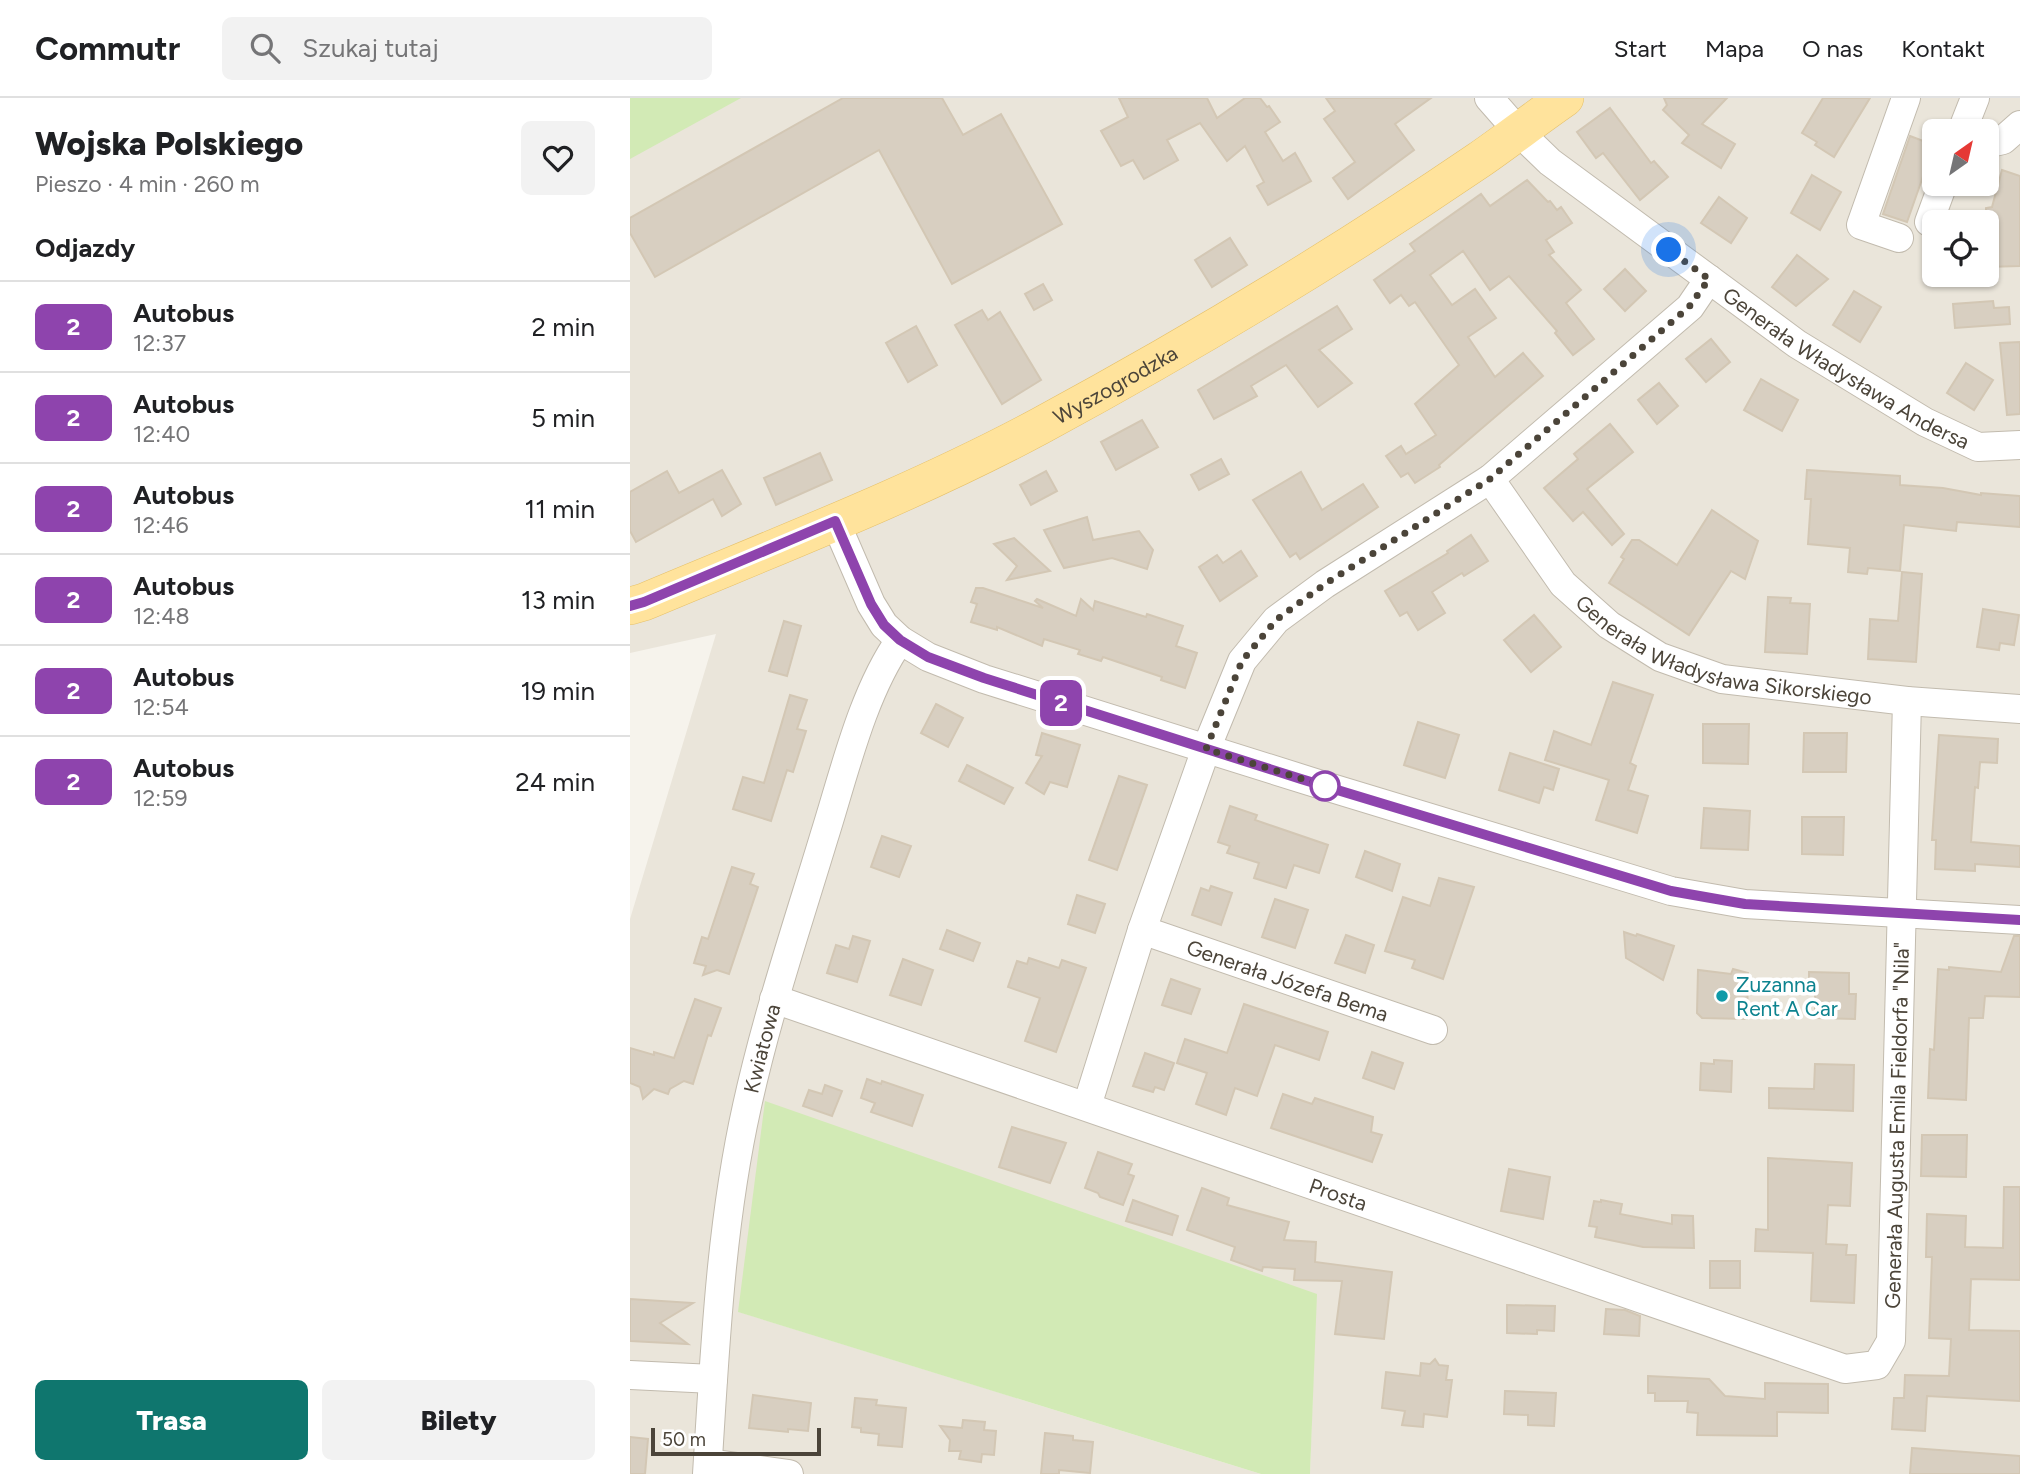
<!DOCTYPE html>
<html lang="pl">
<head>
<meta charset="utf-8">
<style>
  :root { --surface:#fff; --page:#f2f2f2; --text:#202124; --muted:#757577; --line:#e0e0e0; --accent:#0f766e }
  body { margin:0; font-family:Figtree,sans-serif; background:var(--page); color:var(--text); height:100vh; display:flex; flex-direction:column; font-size:26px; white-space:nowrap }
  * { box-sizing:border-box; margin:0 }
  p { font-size:23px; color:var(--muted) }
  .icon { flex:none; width:38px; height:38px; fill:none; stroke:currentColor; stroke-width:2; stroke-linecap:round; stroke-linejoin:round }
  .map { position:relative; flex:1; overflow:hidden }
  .drawer { display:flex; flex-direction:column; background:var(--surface); width:630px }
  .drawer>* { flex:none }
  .badge { padding:0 14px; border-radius:10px; font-size:24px; line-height:46px }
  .needle { width:46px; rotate:34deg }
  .tools { position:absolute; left:1292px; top:21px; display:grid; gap:14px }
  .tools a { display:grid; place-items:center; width:77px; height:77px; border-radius:10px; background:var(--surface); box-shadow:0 2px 5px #0004; font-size:35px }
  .scale { position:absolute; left:21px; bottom:18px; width:170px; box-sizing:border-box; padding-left:7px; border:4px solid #4b4439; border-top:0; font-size:19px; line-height:24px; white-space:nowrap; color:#4b4439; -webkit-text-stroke:5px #fff; paint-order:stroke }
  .you { position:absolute; width:35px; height:35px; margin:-18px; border:5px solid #fff; border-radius:50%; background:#1a73e8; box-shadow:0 0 0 10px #1a73e833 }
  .map>.badge { position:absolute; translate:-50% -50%; box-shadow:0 0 0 4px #fff }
  h2 { padding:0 35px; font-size:26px; line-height:63px }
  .round { display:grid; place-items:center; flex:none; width:74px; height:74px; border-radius:10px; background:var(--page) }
  .summary { display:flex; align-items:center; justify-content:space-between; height:119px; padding:0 35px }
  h1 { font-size:33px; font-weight:800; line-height:52px }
  .action { display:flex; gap:14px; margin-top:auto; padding:14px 35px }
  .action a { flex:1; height:80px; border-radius:10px; background:var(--accent); color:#fff; font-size:28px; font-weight:800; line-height:80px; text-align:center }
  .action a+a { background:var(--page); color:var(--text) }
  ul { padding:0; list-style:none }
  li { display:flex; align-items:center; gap:21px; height:91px; padding:0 35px; border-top:2px solid var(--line) }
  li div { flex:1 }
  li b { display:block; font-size:26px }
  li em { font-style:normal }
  li .badge { min-width:77px; font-weight:700; text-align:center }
  header { display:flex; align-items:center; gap:42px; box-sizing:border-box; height:98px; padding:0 35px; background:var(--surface); border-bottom:2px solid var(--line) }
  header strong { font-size:33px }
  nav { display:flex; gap:38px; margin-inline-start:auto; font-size:24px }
  .search { width:490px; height:63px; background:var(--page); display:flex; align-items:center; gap:18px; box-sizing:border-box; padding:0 24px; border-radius:10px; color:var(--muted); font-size:26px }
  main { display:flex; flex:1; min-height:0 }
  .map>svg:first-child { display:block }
  .residential { fill:#eae5da; fill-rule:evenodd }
  .green { fill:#d2eab5 }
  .building { fill:#d8cfc1; stroke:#d3c7b4; stroke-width:2 }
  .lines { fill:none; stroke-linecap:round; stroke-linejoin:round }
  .minor-casing { stroke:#c2bbae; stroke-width:30 }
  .major-casing { stroke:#e6c16a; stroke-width:38 }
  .minor { stroke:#fff; stroke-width:28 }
  .major { stroke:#ffe39c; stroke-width:37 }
  .line-casing { stroke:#fff; stroke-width:16 }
  .line { stroke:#8e44ad; stroke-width:10 }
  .walk { stroke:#4b4439; stroke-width:7; stroke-dasharray:0 12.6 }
  .stop-dot { fill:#fff; stroke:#8e44ad; stroke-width:3.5 }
  .culture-dot { fill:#0f9aa8; stroke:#fff; stroke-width:2.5 }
  .labels { text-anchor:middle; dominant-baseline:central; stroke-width:7; stroke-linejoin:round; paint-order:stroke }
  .street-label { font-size:21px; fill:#4b4439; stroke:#fff }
  .culture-label { font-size:21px; fill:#0d838f; stroke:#fff; text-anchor:start }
</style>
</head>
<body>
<header>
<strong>Commutr</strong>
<div class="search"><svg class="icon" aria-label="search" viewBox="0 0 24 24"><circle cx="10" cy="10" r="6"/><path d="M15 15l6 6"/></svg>Szukaj tutaj</div>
<nav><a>Start</a><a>Mapa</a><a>O nas</a><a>Kontakt</a></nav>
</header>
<main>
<section class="drawer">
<div class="summary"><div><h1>Wojska Polskiego</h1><p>Pieszo · 4 min · 260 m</p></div><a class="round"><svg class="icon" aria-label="heart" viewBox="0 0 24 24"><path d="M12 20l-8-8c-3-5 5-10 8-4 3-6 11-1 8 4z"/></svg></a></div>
<h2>Odjazdy</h2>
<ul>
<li><span class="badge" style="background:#8e44ad;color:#fff">2</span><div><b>Autobus</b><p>12:37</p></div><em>2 min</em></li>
<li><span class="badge" style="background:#8e44ad;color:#fff">2</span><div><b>Autobus</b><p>12:40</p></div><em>5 min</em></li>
<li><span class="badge" style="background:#8e44ad;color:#fff">2</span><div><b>Autobus</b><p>12:46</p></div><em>11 min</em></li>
<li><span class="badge" style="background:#8e44ad;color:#fff">2</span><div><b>Autobus</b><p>12:48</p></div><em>13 min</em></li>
<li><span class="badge" style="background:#8e44ad;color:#fff">2</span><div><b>Autobus</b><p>12:54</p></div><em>19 min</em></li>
<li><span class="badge" style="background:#8e44ad;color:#fff">2</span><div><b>Autobus</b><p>12:59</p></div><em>24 min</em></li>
</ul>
<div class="action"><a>Trasa</a><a>Bilety</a></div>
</section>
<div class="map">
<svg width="1390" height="1376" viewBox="0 0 1390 1376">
  <rect width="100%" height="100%" fill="#f6f3ec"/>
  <!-- residential -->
  <path class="residential" d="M0 0H1390V1376H680L686 1196 109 1214 631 1376H0V821L86 536 0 555ZM1304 33H1356V86H1304ZM1304 124H1356V177H1304Z"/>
  <!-- green -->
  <g class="green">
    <path d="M0 0H111L0 61Z"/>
    <path d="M135 1003 687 1196 680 1376H631L108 1214Z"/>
  </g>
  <!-- building -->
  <g class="building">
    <path d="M213 0H312L333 37 371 16 432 126 322 186 249 52 25 179 0 135V120Z"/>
    <path d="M489 0H577L587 20 615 0H630L637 9 639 8 650 24 635 34 653 63 665 55 681 83 638 107 627 88 634 84 615 48 597 63 570 25 537 42 548 62 514 81 503 62 491 68 471 33 498 19Z"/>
    <path d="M696 0H801L765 26 784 52 718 101 703 80 725 64 694 21 705 13Z"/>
    <path d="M1034 0H1097L1072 26 1105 46 1091 70 1052 45 1059 37 1033 12 1037 7Z"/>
    <path d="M1193 0H1240L1204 59 1185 47 1187 44 1172 35Z"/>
    <path d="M980 10 1021 65 1024 63 1038 79 1010 102 973 55 966 60 947 34Z"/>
    <path d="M1280 38 1304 47 1277 124 1253 116Z"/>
    <path d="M1372 72 1390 78V168L1356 169V110L1362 109Z"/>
    <path d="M1182 77 1211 94 1190 132 1161 115Z"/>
    <path d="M897 82 918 104 920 103 927 112 931 109 942 125 916 142 924 154 919 157 951 192 936 205 964 241 943 257 925 235 927 233 879 178 860 192 833 153 800 177 822 207 845 191 866 220 838 239 865 279 893 255 913 278 809 367 810 369 785 385 778 375 771 379 756 358 771 348 776 356 806 337 785 306 829 267 785 204 779 208 771 197 760 205 744 182 785 153 780 146 851 96 860 108Z"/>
    <path d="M1089 99 1117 120 1101 145 1071 125Z"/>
    <path d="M600 140 617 167 582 189 565 162Z"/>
    <path d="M1167 157 1198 181 1166 208 1142 189Z"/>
    <path d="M995 171 1016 193 995 213 974 191Z"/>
    <path d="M413 186 422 202 404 212 395 196Z"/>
    <path d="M1224 193 1251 209 1230 244 1203 227Z"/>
    <path d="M1363 203 1364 210 1379 209 1380 226 1325 230 1323 206Z"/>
    <path d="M707 208 722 231 689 252 722 285 688 309 656 267 621 288 627 298 584 321 568 292Z"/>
    <path d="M352 212 358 222 370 214 411 282 372 306 325 227Z"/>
    <path d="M286 228 307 267 278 284 256 245Z"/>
    <path d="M1081 241 1100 264 1076 284 1056 261Z"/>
    <path d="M1390 244V316L1377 317 1370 245Z"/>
    <path d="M1336 265 1363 282 1344 312 1317 295Z"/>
    <path d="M1131 281 1168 302 1152 333 1114 312Z"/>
    <path d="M1029 285 1048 308 1027 326 1008 302Z"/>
    <path d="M512 322 528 349 486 372 471 344Z"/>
    <path d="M980 326 1003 354 957 391 994 436 982 447 953 414 943 423 914 390 948 361 944 356Z"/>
    <path d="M190 355 202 382 146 407 134 380Z"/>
    <path d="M591 361 599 376 569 392 561 377Z"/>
    <path d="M92 372 111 406 92 418 83 401 6 444 0 433V394L37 373 49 395Z"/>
    <path d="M1177 372 1270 378V387L1313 390 1351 397V395L1390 398V429L1327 424 1326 433 1274 427 1270 473 1238 470 1237 476 1218 474 1220 450 1178 446 1181 401H1175Z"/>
    <path d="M416 373 427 393 401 407 390 387Z"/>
    <path d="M671 374 692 412 733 386 748 409 670 461 666 455 660 459 623 402Z"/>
    <path d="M1082 412 1128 443 1115 481 1101 473 1059 537 979 485 994 461 991 459 1002 442H1009L1047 467Z"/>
    <path d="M457 419 463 442 509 433 523 452 517 471 482 460 434 470 414 432Z"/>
    <path d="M841 437 858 463 834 478 832 475 802 494 815 515 788 532 777 514 770 518 755 493 818 455 817 453Z"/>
    <path d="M384 440 420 473 377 482 387 468 364 446Z"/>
    <path d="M611 453 627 478 590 503 569 469 587 457 593 465Z"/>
    <path d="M1272 474 1292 476 1286 564 1238 561 1240 521 1268 523Z"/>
    <path d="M346 490H353L413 510 405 503 407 501 446 518 451 501 463 512 465 503 516 519 517 516 553 528 546 548 567 555 555 590 531 582 532 579 473 559 471 563 448 556 450 552 414 541 412 548 367 529V532L341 524 347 506 341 504Z"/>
    <path d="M1138 499 1161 500 1160 505 1180 506 1177 556 1135 554Z"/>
    <path d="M1353 511 1389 517 1384 547 1370 545 1369 552 1347 549Z"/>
    <path d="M904 517 931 549 901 574 874 542Z"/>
    <path d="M154 523 171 528 157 578 139 573Z"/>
    <path d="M983 584 1023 597 1000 665 1006 668 998 692 1018 698 1007 735 966 722 979 682 915 662 924 633 961 647Z"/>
    <path d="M160 597 177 602 167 631 176 633 163 674 157 672 141 723 103 711 113 679 134 685Z"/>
    <path d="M306 606 333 620 318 649 291 635Z"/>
    <path d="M788 624 829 637 815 680 774 667Z"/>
    <path d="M1073 626H1119L1118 666 1073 665Z"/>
    <path d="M412 635 450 647 437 689 420 684 414 696 396 685 412 658 406 657Z"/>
    <path d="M1174 635H1217L1216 674H1173Z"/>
    <path d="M1309 637 1368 641 1367 665 1350 664 1348 690 1345 689 1341 744 1390 748V769L1345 766V773L1305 771 1306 742H1302Z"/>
    <path d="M880 655 929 671 923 692 914 689 909 705 869 692Z"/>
    <path d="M337 667 383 690 374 706 329 683Z"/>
    <path d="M489 678 517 687 487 772 459 762Z"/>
    <path d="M600 708 627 717 625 722 698 747 689 775 664 767 656 790 624 780 629 765 597 755 600 748 588 744Z"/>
    <path d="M1074 710 1120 713 1118 752 1071 750Z"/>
    <path d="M1172 719H1214L1213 757 1172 756Z"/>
    <path d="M252 738 281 748 269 779 241 769Z"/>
    <path d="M735 753 770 766 762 793 726 779Z"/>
    <path d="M102 769 124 776 120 786 128 789 99 876 87 872 73 877 76 868 64 865 72 839 78 841Z"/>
    <path d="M809 780 844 789 813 881 782 870 785 862 755 853 773 799 800 808Z"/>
    <path d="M581 788 602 795 591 827 562 817 571 790 579 793Z"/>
    <path d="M447 797 475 806 465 835 438 826Z"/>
    <path d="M645 801 678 812 665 850 632 839Z"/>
    <path d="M317 832 350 845 343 863 310 851Z"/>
    <path d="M994 834 1006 838 1007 836 1044 848 1033 882 996 860Z"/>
    <path d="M716 837 744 847 735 875 705 865Z"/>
    <path d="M223 838 240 843 227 884 197 875 206 847 219 851Z"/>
    <path d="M1384 838H1390V899L1355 898 1353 920H1339L1336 1002 1298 1000 1300 951 1304 952 1308 871 1319 872V869L1371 874Z"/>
    <path d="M399 860 429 870 432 862 456 870 426 954 395 943 410 900 378 889 387 863 397 866Z"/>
    <path d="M273 861 303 872 291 907 260 897Z"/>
    <path d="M1103 871 1118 875 1117 921 1072 920 1067 915 1068 872 1101 876Z"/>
    <path d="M1179 874 1219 875V896H1226L1225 921 1185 920V895H1179Z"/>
    <path d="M541 881 570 891 561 916 532 907Z"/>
    <path d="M65 901 91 910 81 938 78 937 63 986 54 983 40 991 38 996 24 991 13 1001 10 989 0 985V950L24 957V954L44 960Z"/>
    <path d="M614 906 698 934 689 962 645 947 627 998 605 990 596 1017 566 1006 577 975 547 965 555 941 597 955Z"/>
    <path d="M742 954 773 965 764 991 733 980Z"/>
    <path d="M515 955 544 965 534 992 525 989 523 994 503 988Z"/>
    <path d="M1084 962 1102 963 1101 994 1070 992 1071 965 1084 966Z"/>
    <path d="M1185 966 1224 967 1223 1013 1139 1010V990L1184 991Z"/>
    <path d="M237 981 251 986 252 983 293 997 282 1028 241 1014 245 1005 231 1000Z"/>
    <path d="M195 987 212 993 202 1018 173 1008 179 992 192 996Z"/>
    <path d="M653 996 682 1006 685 1000 743 1019 741 1034 752 1037 742 1064 641 1030Z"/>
    <path d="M382 1029 436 1045 420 1085 369 1069Z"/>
    <path d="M1292 1037H1337L1336 1079 1291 1078Z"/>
    <path d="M468 1054 502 1066 498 1076 504 1078 493 1107 470 1099 468 1095 455 1090Z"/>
    <path d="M1138 1060 1222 1065 1220 1108 1198 1107 1196 1146 1217 1147 1216 1157H1226L1224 1205 1181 1203 1183 1155 1125 1153 1126 1131 1138 1132Z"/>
    <path d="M879 1071 920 1079 913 1121 871 1113Z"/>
    <path d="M1374 1089H1390V1182L1341 1181 1339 1232 1390 1233V1303L1297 1298 1295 1333 1262 1331 1264 1300H1274L1275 1277 1319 1278 1321 1241 1299 1240 1302 1159H1296L1297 1116 1336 1118 1335 1149 1373 1150Z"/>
    <path d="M572 1090 599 1100 597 1107 659 1124 654 1142 686 1144 685 1164 762 1174 754 1241 705 1236 712 1183 664 1182 665 1171 633 1169 632 1173 601 1162 605 1149 557 1132Z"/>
    <path d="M503 1102 548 1118 542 1137 496 1123Z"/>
    <path d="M971 1102 992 1106 990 1116 1042 1126V1117L1063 1118 1064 1150 1013 1149 965 1139 967 1129 959 1128 964 1103 971 1104Z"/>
    <rect x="1080" y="1163" width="30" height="27"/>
    <path d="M0 1201 63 1205 30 1225 58 1246 0 1243Z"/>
    <path d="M877 1207 925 1208 924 1233 907 1232V1236L877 1235Z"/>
    <path d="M976 1211 995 1212 1010 1218 1009 1238 974 1236Z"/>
    <path d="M805 1261 809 1267 818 1268 816 1282H822L817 1319 794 1316 793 1329 772 1327 775 1313 752 1310 756 1274 790 1278 791 1265 800 1266Z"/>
    <path d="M1018 1278 1079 1281 1095 1298 1135 1301V1285L1198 1286V1315L1147 1314V1338L1067 1337 1068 1315 1057 1314 1058 1303H1025V1295H1018Z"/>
    <path d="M875 1293 926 1295 924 1328 898 1327V1317L874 1316Z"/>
    <path d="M123 1297 181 1305 178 1333 158 1331V1334L119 1330Z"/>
    <path d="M225 1300 247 1302 246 1307 276 1310 272 1349 248 1347 249 1336 231 1334V1330L222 1329Z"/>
    <path d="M333 1322 355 1324 354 1332 366 1333 364 1357 352 1356 351 1364 329 1361 331 1353H319L320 1342 310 1328 332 1330Z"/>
    <path d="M415 1335 443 1338V1342L463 1344 460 1375 429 1372V1376H411Z"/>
    <path d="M0 1339 18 1341 15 1376H0Z"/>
    <path d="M1282 1350 1390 1358V1376H1280Z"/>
  </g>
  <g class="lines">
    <defs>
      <g id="minor">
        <path id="s1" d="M859 0 888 33 920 64 1167 246 1295 324 1348 349 1390 347"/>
        <path d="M1332 33 1345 0"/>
        <path d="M1356 46 1373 42 1390 27"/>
        <path d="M1299 124 1313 86"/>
        <path d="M1269 140 1231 127 1276 0"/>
        <path id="s2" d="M860 381 933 486 979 527 1030 559 1092 581 1277 603 1390 611"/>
        <path d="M205 423 241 506 254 527 270 542 298 559 354 581 695 688 1041 793 1115 806 1390 822"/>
        <path id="s3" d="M512 832 803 932"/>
        <path id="s4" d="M144 901 1215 1271 1247 1267 1261 1243 1277 603"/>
        <path d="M457 1008 512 832 576 651 612 563 646 522 695 486 860 381 1060 209 1079 181"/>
        <path d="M0 1277 83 1281"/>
        <path d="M78 1365 159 1376"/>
        <path id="s5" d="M77 1376C85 1253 90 1129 117 1008 137 917 167 828 194 739 214 676 232 596 270 542"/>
      </g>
      <g id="major">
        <path id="s6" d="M0 508 14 504C147 448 283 396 410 328 560 247 708 158 849 62 878 42 906 20 935 0"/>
      </g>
    </defs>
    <!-- minor casing -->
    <use href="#minor" class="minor-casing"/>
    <!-- major casing -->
    <use href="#major" class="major-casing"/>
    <!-- minor -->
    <use href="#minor" class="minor"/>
    <!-- major -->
    <use href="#major" class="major"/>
  </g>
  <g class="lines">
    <defs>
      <path id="line" d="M0 508 14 504 205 423 241 506 254 527 270 542 298 559 354 580 671 681 1041 793 1115 806 1390 822"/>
    </defs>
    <!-- line casing -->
    <use href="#line" class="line-casing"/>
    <!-- line -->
    <use href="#line" class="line"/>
    <!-- walk -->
    <path class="walk" d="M695 688 576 651 612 563 646 522 695 486 860 381 1059 209 1079 181 1039 152"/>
  </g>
  <!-- markers -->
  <circle class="stop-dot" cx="695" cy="688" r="14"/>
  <circle class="culture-dot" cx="1092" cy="898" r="7"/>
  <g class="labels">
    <!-- street labels -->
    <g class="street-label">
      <text stroke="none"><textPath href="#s1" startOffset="450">Generała Władysława Andersa</textPath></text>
      <text stroke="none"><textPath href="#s6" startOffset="534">Wyszogrodzka</textPath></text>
      <text stroke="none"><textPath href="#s2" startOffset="308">Generała Władysława Sikorskiego</textPath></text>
      <text stroke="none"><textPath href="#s3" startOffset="154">Generała Józefa Bema</textPath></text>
      <text stroke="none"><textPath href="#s5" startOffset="430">Kwiatowa</textPath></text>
      <text stroke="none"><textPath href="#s4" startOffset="1409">Generała Augusta Emila Fieldorfa "Nila"</textPath></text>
      <text stroke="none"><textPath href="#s4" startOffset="597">Prosta</textPath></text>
    </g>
    <!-- culture labels -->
    <g class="culture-label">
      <text x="1106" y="886">Zuzanna<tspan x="1106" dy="24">Rent A Car</tspan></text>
    </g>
  </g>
</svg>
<div class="tools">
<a><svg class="needle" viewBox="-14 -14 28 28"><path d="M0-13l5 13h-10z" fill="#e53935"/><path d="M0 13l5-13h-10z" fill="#757577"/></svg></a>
<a><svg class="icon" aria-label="locate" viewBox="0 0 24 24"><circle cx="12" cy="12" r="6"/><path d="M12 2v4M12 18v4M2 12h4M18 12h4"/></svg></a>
</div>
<div class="scale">50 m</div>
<div class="you" style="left:1039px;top:152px"></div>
<b class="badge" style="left:431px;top:605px;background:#8e44ad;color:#fff">2</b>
</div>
</main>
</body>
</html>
